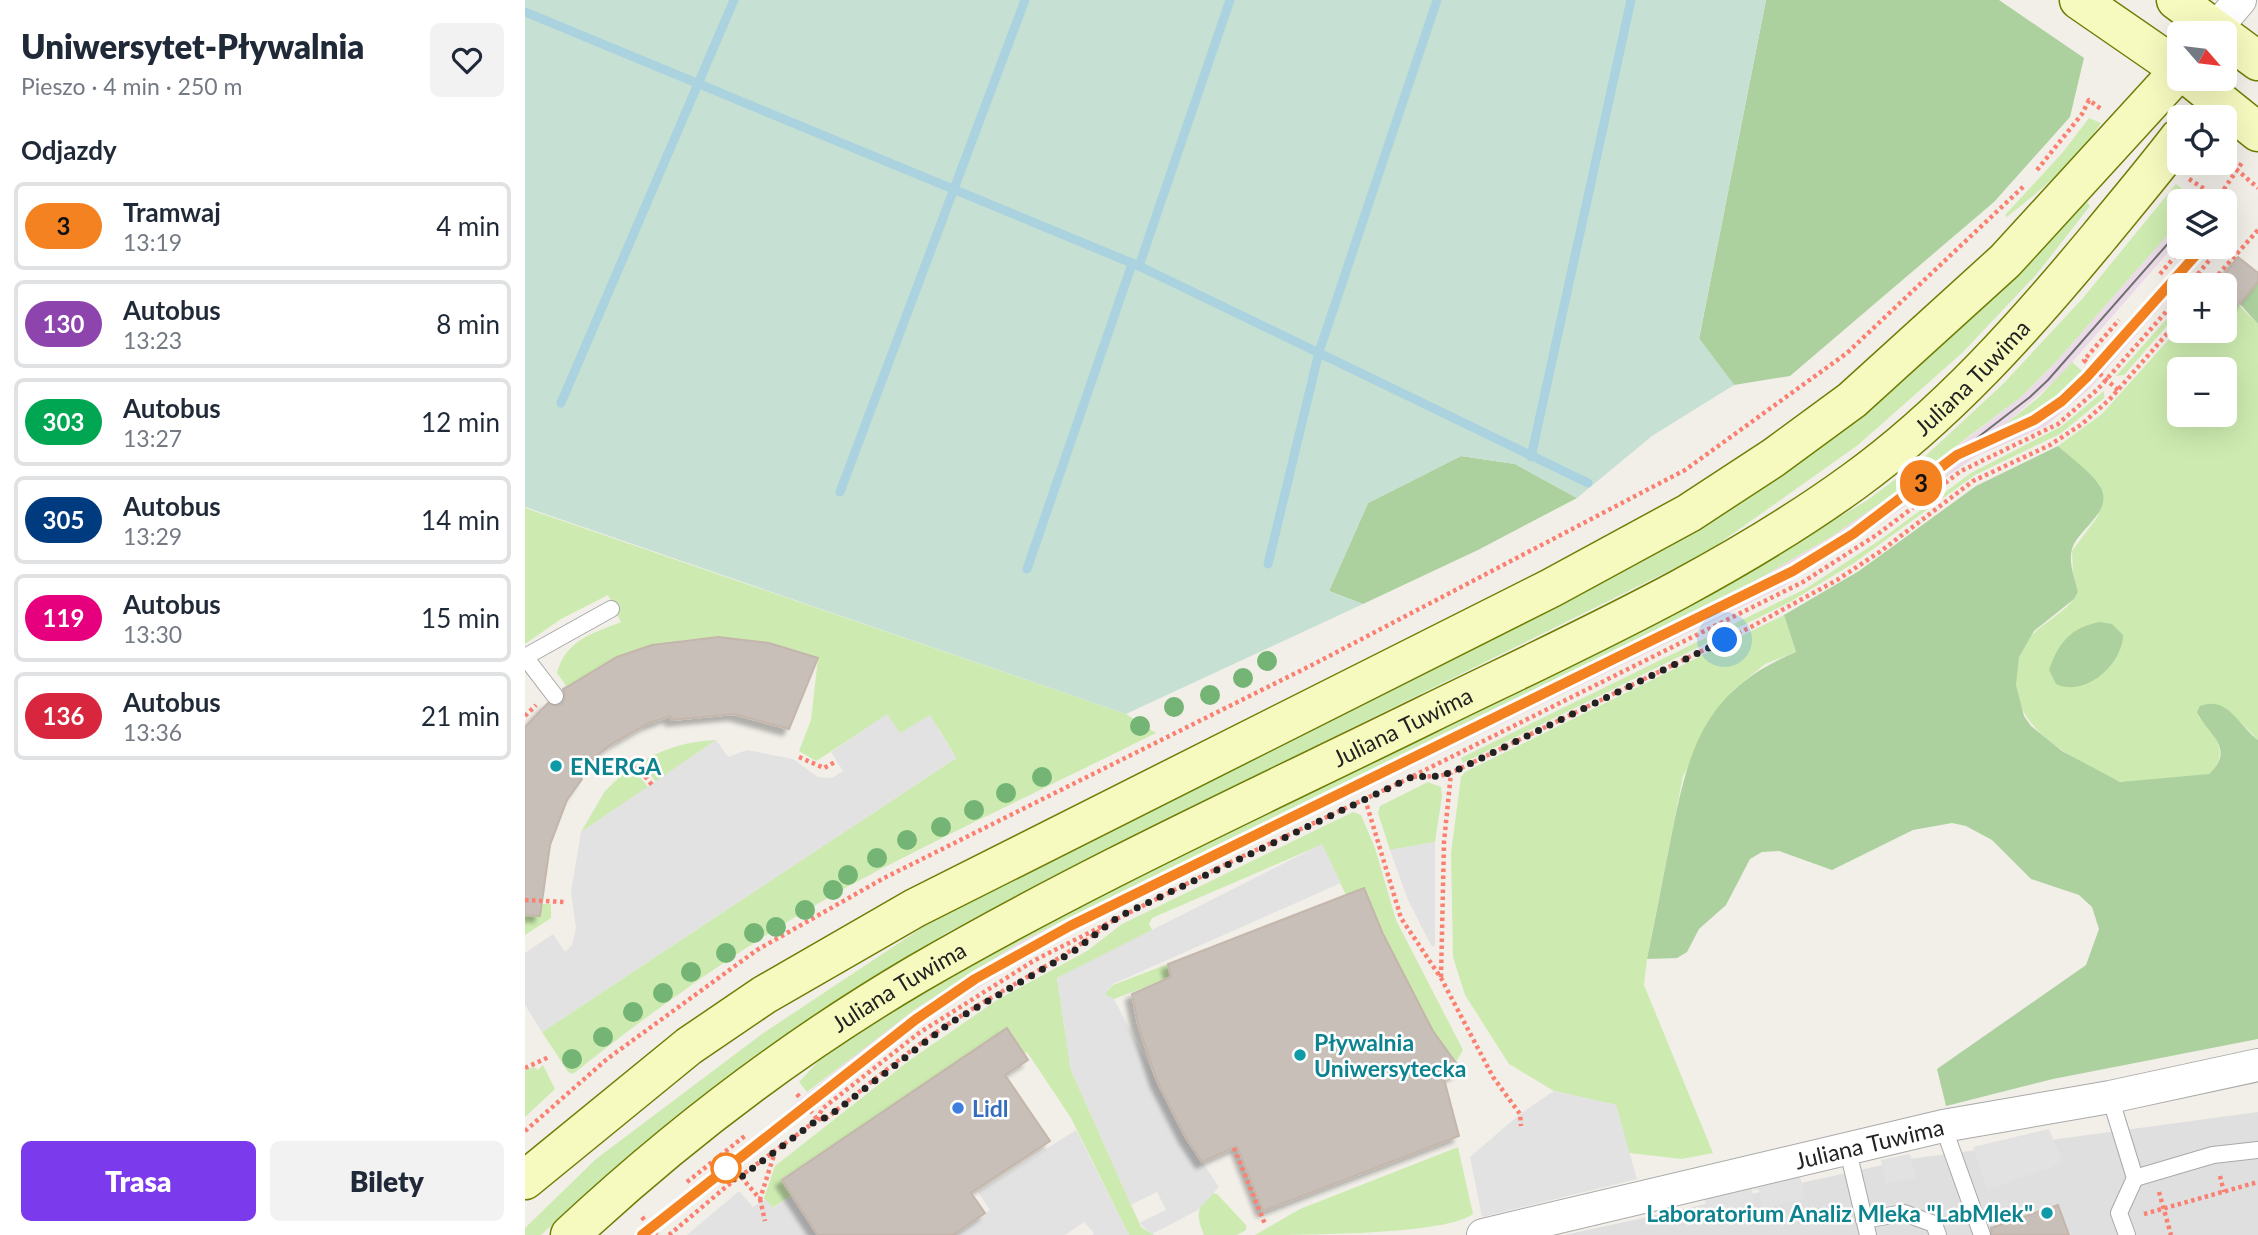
<!DOCTYPE html>
<html lang="pl">
<head>
<meta charset="utf-8">
<style>
  :root { --surface:#fff; --page:#f2f2f3; --text:#1f2937; --muted:#747a83; --line:#e0e1e3; --accent:#7c3aed }
  body { margin:0; font-family:Lato,sans-serif; background:var(--page); color:var(--text); height:100vh; display:flex; flex-direction:column; font-size:26px; white-space:nowrap }
  * { box-sizing:border-box; margin:0 }
  p { font-size:23px; color:var(--muted) }
  .icon { flex:none; width:38px; height:38px; fill:none; stroke:currentColor; stroke-width:2; stroke-linecap:round; stroke-linejoin:round }
  .map { position:relative; flex:1; overflow:hidden }
  .side { display:flex; flex-direction:column; background:var(--surface); width:525px }
  .side>* { flex:none }
  .badge { padding:0 14px; border-radius:23px; font-size:24px; line-height:46px }
  .needle { width:46px; rotate:118deg }
  .controls { position:absolute; left:1642px; top:21px; display:grid; gap:14px }
  .controls a { display:grid; place-items:center; width:70px; height:70px; border-radius:10px; background:var(--surface); box-shadow:0 7px 28px #0002; font-size:35px }
  .you { position:absolute; width:35px; height:35px; margin:-18px; border:5px solid #fff; border-radius:50%; background:#1a73e8; box-shadow:0 0 0 10px #1a73e833 }
  .map>.badge { position:absolute; translate:-50% -50%; box-shadow:0 0 0 4px #fff }
  h2 { padding:0 21px; font-size:26px; line-height:63px }
  .round { display:grid; place-items:center; flex:none; width:74px; height:74px; border-radius:10px; background:var(--page) }
  .headline { display:flex; align-items:center; justify-content:space-between; height:119px; padding:0 21px }
  h1 { font-size:33px; font-weight:800; line-height:52px }
  .button { display:flex; gap:14px; margin-top:auto; padding:14px 21px }
  .button a { flex:1; height:80px; border-radius:10px; background:var(--accent); color:#fff; font-size:28px; font-weight:800; line-height:80px; text-align:center }
  .button a+a { background:var(--page); color:var(--text) }
  ul { padding:0; list-style:none }
  li { display:flex; align-items:center; gap:21px; height:88px; margin:0 14px 10px; padding:0 7px; border:4px solid var(--line); border-radius:10px }
  li div { flex:1 }
  li b { display:block; font-size:26px }
  li em { font-style:normal }
  li .badge { min-width:77px; font-weight:700; text-align:center }
  main { display:flex; flex:1; min-height:0 }
  .map>svg:first-child { display:block }
  .residential { fill:#e0dfdf }
  .industrial { fill:#ebdbe8 }
  .grass { fill:#cdebb0; fill-rule:evenodd }
  .forest { fill:#add19e }
  .wetland { fill:#c6e0d4 }
  .parking { fill:#e2e2e2 }
  .lines { fill:none; stroke-linecap:round; stroke-linejoin:round }
  .stream { stroke:#aad3df; stroke-width:9 }
  .building { fill:#c7bfb8; stroke:#c4b6ab; stroke-width:2; filter:url(#shadow) }
  .lane-casing { stroke:#a9a9a9; stroke-width:18 }
  .street-casing { stroke:#a9a9a9; stroke-width:34 }
  .secondary-casing { stroke:#707d05; stroke-width:41 }
  .path { stroke:#fa8072; stroke-width:4.5; stroke-dasharray:3.5 3.5; stroke-linecap:butt }
  .lane { stroke:#fff; stroke-width:16 }
  .street { stroke:#fff; stroke-width:32 }
  .secondary { stroke:#f7fabf; stroke-width:38 }
  .tram { stroke:#707070; stroke-width:2 }
  .tree { fill:#74b475 }
  .line-casing { stroke:#fff; stroke-width:16 }
  .line { stroke:#f58220; stroke-width:10 }
  .walk { stroke:#222; stroke-width:7; stroke-dasharray:0 12.6 }
  .culture-dot { fill:#0f9aa8; stroke:#fff; stroke-width:2.5 }
  .shop-dot { fill:#3f7fe0; stroke:#fff; stroke-width:2.5 }
  .stop-dot { fill:#fff; stroke:#f58220; stroke-width:3.5 }
  .labels { text-anchor:middle; dominant-baseline:central; stroke-width:5; stroke-linejoin:round; paint-order:stroke }
  .street-label { font-size:23px; fill:#222; stroke:#fff }
  .culture-label { font-size:23px; font-weight:bold; fill:#0d838f; stroke:#fff; text-anchor:start }
  .shop-label { font-size:23px; font-weight:bold; fill:#366cbe; stroke:#fff; text-anchor:start }
</style>
</head>
<body>
<main>
<section class="side">
<div class="headline"><div><h1>Uniwersytet-Pływalnia</h1><p>Pieszo · 4 min · 250 m</p></div><a class="round"><svg class="icon" aria-label="heart" viewBox="0 0 24 24"><path d="M12 20l-8-8c-3-5 5-10 8-4 3-6 11-1 8 4z"/></svg></a></div>
<h2>Odjazdy</h2>
<ul>
<li><span class="badge" style="background:#f58220;color:#111">3</span><div><b>Tramwaj</b><p>13:19</p></div><em>4 min</em></li>
<li><span class="badge" style="background:#8e44ad;color:#fff">130</span><div><b>Autobus</b><p>13:23</p></div><em>8 min</em></li>
<li><span class="badge" style="background:#00a651;color:#fff">303</span><div><b>Autobus</b><p>13:27</p></div><em>12 min</em></li>
<li><span class="badge" style="background:#003b80;color:#fff">305</span><div><b>Autobus</b><p>13:29</p></div><em>14 min</em></li>
<li><span class="badge" style="background:#e6007e;color:#fff">119</span><div><b>Autobus</b><p>13:30</p></div><em>15 min</em></li>
<li><span class="badge" style="background:#d7263d;color:#fff">136</span><div><b>Autobus</b><p>13:36</p></div><em>21 min</em></li>
</ul>
<div class="button"><a>Trasa</a><a>Bilety</a></div>
</section>
<div class="map">
<svg width="1733" height="1235" viewBox="0 0 1733 1235">
  <defs>
    <filter id="shadow"><feDropShadow dx="-6" dy="6" stdDeviation="2" flood-color="#0004"/></filter>
  </defs>
  <rect width="100%" height="100%" fill="#f2efe9"/>
  <!-- residential -->
  <path class="residential" d="M1733 1112V1235H1040L1385 1159Z"/>
  <!-- industrial -->
  <path class="industrial" d="M1654 222V240L1535 376 1476 428 1523 404 1552 380 1669 247 1687 248 1565 388 1521 426 1450 457 1319 549 1257 587 521 946 414 1012 366 1046 126 1235H108L352 1037 415 992 497 941 1223 585 1304 538 1409 464 1496 397 1529 364Z"/>
  <!-- grass -->
  <g class="grass">
    <path d="M1564 118 1576 123C1552 161 1517 189 1482 217L1480 215 1538 152Z"/>
    <path d="M1651 184 1672 201H1654V222L1529 364 1496 397 1357 502 1304 538 1223 585 497 941 389 1010 282 1092 274 1082 299 1055 388 996 498 934 1173 600 1341 501 1394 462 1479 383 1558 298Z"/>
    <path d="M1562 202 1565 206 1511 275 1437 353 1333 445 1182 552 550 865 421 933 248 1045 84 1174 16 1235H0V1228L71 1159 237 1034 410 919 1020 613 1174 527 1317 428 1426 337Z"/>
    <path d="M1699 291 1733 324V740L1702 709 1674 717C1690 734 1706 754 1684 774 1662 779 1615 787 1594 781 1582 778 1571 770 1560 764 1520 742 1478 711 1493 658 1503 625 1539 619 1553 592L1548 572 1547 551 1573 516 1575 486 1533 446 1577 414 1654 328V331H1699ZM1654 369H1699V415H1654Z"/>
    <path d="M1654 305V312L1599 375 1591 376Z"/>
    <path d="M1547 362 1558 372C1535 400 1505 416 1473 430L1514 397Z"/>
    <path d="M1579 391V398L1535 434 1450 475 1329 563 1265 602 938 763 936 758 1280 589 1355 540 1446 473 1537 426Z"/>
    <path d="M0 508 601 714 631 733C539 779 445 823 354 870 246 926 143 998 48 1074L43 1072 17 1032 431 758 414 729 374 733 362 715 291 761 274 751 286 720 293 658C195 624 129 633 42 687L32 673C41 640 66 634 96 622L83 595 36 619 0 644Z"/>
    <path d="M1259 615 1271 652 1240 664 1206 692 1158 776 1122 959 1119 985 1188 1153 1157 1159 1104 1153 1091 1105 1029 1091 984 1064 940 995 928 957 926 853 936 777 940 772Z"/>
    <path d="M191 740 131 782 115 762C141 748 162 741 191 740Z"/>
    <path d="M106 766 123 787 56 832 80 791Z"/>
    <path d="M903 782 916 787 917 796 910 842 865 850 853 813 855 806Z"/>
    <path d="M828 812 836 815 850 848 871 920 938 1050 931 1062 908 1031 858 934 840 889 821 895 796 845 627 918 624 924 631 937 532 978 546 1070 616 1227 629 1235H604L546 1118 502 1052 499 1054 482 1028 257 1179 267 1195 247 1208 239 1198 250 1166 385 1060 472 1000 562 951 597 924Z"/>
    <path d="M0 904H26V918L0 935Z"/>
    <path d="M643 964 646 977 589 999 579 995 588 985Z"/>
    <path d="M18 1065 30 1089 0 1117V1070L9 1067 13 1070Z"/>
    <path d="M933 1147 948 1214C921 1235 774 1235 730 1235L775 1209Z"/>
    <path d="M686 1193 692 1194 721 1225V1230L712 1235H679C671 1216 671 1208 686 1193Z"/>
  </g>
  <!-- forest -->
  <g class="forest">
    <path d="M1241 0H1474L1559 58 1545 117 1469 202 1265 376 1209 385 1174 339Z"/>
    <path d="M1733 282V324L1715 304Z"/>
    <path d="M1533 446C1546 458 1568 473 1576 488 1588 512 1553 529 1547 549 1543 563 1550 578 1553 592L1549 599 1509 631 1494 657 1491 685 1499 716 1506 726 1537 751 1595 782 1684 774C1712 748 1682 734 1672 712L1675 706C1703 695 1713 725 1733 740V1039L1528 1079 1421 1106 1412 1069 1561 965 1574 929 1567 907 1554 895 1506 879 1467 840 1441 826 1427 823 1388 830 1307 870 1254 851 1237 852 1225 859 1201 905 1174 929 1162 952 1152 958 1122 959C1130 921 1137 882 1145 843 1163 751 1177 691 1271 652L1259 615 1334 571 1451 486Z"/>
    <path d="M936 456 990 464 1052 498 953 550 838 604 804 591 843 503Z"/>
    <path d="M1575 622 1587 624 1598 635C1598 663 1561 698 1531 684L1524 670C1533 643 1546 627 1575 622Z"/>
  </g>
  <!-- wetland -->
  <path class="wetland" d="M0 0H1241L1174 338 1209 385 1127 436 1052 498 990 464 936 456 843 503 804 591 838 604 601 714 0 507Z"/>
  <!-- parking -->
  <g class="parking">
    <path d="M362 714 375 733 405 715 431 758 17 1032 0 1005V953L28 934 40 952 47 945 51 928 46 892 56 832 191 740 203 757 222 750 268 759 293 777 307 778 318 771 306 752Z"/>
    <path d="M910 842V945L907 947 883 900 865 850Z"/>
    <path d="M797 844 816 883 588 984 580 994 589 999 660 1136 694 1187 673 1210 627 1234 614 1223 641 1210 632 1192 606 1205 546 1070 532 978Z"/>
    <path d="M1029 1091 1091 1105 1112 1179 957 1217 945 1157 995 1114Z"/>
    <path d="M1524 1129 1538 1163 1462 1190 1448 1147Z"/>
    <path d="M551 1130 604 1235H567L569 1233 559 1222 540 1235H428L465 1210 453 1192Z"/>
    <path d="M1385 1154 1391 1178 1361 1183 1356 1160Z"/>
    <path d="M1274 1172 1280 1198 1238 1208 1234 1190 1227 1189 1229 1209 1184 1221 1178 1193Z"/>
    <path d="M214 1191 228 1207 240 1199 248 1208 267 1195 293 1235H162Z"/>
  </g>
  <g class="lines">
    <!-- stream -->
    <g class="stream">
      <path d="M0 12 614 266 1063 483"/>
      <path d="M614 266 705 0"/>
      <path d="M36 403 209 0"/>
      <path d="M1006 457 1106 0"/>
      <path d="M315 492 500 0"/>
      <path d="M743 564 794 352 912 0"/>
      <path d="M502 569 607 264"/>
    </g>
  </g>
  <!-- building -->
  <g class="building">
    <path d="M1713 257 1733 273V282L1715 304 1699 291V285H1691Z"/>
    <path d="M193 637 244 643 293 658 264 729 209 714 147 720 145 716 122 724 87 744 70 757 54 776 57 779 42 800 25 845 15 916 0 915V727L23 703 31 706 37 704 40 695 38 689 42 687 92 657 127 645Z"/>
    <path d="M839 888 858 934 908 1031 936 1070 919 1079 934 1136 738 1211 712 1146 677 1162 660 1136 632 1081 613 1024 607 994 646 977 643 964Z"/>
    <path d="M482 1028 503 1060 480 1075 525 1141 446 1193 460 1213 428 1235H293L257 1180Z"/>
    <path d="M1533 1205 1544 1235H1467L1466 1228Z"/>
  </g>
  <g class="lines">
    <defs>
      <g id="lane">
        <path d="M0 657 86 609"/>
        <path d="M0 657 30 696"/>
        <path d="M1585 1097 1610 1178 1594 1213 1602 1235"/>
        <path d="M1418 1126 1457 1235"/>
        <path d="M1323 1151 1343 1235"/>
        <path d="M1610 1178 1688 1155 1733 1150"/>
        <path d="M1339 1220 1379 1213 1409 1224 1413 1235"/>
      </g>
      <g id="street">
        <path d="M1692 27 1715 0"/>
        <path id="s1" d="M958 1235 1418 1126 1585 1097 1733 1065"/>
      </g>
      <g id="secondary">
        <path d="M1554 0 1654 69"/>
        <path d="M1651 0 1733 61"/>
        <path d="M1667 79 1733 132"/>
        <path d="M0 1180 164 1046 239 995 390 908 1026 588 1164 513 1248 458 1327 400 1480 261 1654 71"/>
        <path id="s2" d="M45 1235C150 1137 268 1047 392 974 557 878 732 798 903 714 1048 643 1197 577 1328 482 1422 414 1500 326 1573 238 1600 205 1628 172 1654 138"/>
      </g>
    </defs>
    <!-- lane casing -->
    <use href="#lane" class="lane-casing"/>
    <!-- street casing -->
    <use href="#street" class="street-casing"/>
    <!-- secondary casing -->
    <use href="#secondary" class="secondary-casing"/>
    <!-- path -->
    <g class="path">
      <path d="M1711 169 1733 188"/>
      <path d="M1512 170 1557 114 1564 100 1576 109"/>
      <path d="M1664 179 1698 201"/>
      <path d="M1691 201 1718 161"/>
      <path d="M1699 203 1703 207 1699 238"/>
      <path d="M1635 274 1658 247"/>
      <path d="M1664 285 1695 247"/>
      <path d="M1684 285 1733 230"/>
      <path d="M1593 390 1559 360 1594 320"/>
      <path d="M0 716 11 705"/>
      <path d="M274 757 299 768 312 761"/>
      <path d="M107 760 127 785"/>
      <path d="M888 776 1278 582 1353 534 1436 471 1533 424 1573 389 1654 297"/>
      <path d="M840 799 876 918 916 978 968 1077 995 1114 996 1126"/>
      <path d="M0 900 39 902"/>
      <path d="M916 977 919 842 926 773"/>
      <path d="M0 1068 24 1057"/>
      <path d="M272 1094 292 1119"/>
      <path d="M292 1120 297 1109 394 1033 510 960 697 866 887 777 915 776 930 771 1224 628 1312 580 1356 551 1448 481 1525 445 1557 424 1585 399 1654 320"/>
      <path d="M0 1131 82 1059 232 950 359 878 787 665 1160 470 1322 353 1500 185"/>
      <path d="M709 1148 740 1224"/>
      <path d="M1695 1176 1699 1192"/>
      <path d="M216 1177 235 1199 249 1155"/>
      <path d="M162 1182 221 1135"/>
      <path d="M1634 1192 1646 1235"/>
      <path d="M235 1199 240 1221"/>
      <path d="M1619 1214 1733 1182"/>
      <path d="M117 1217 132 1235"/>
      <path d="M144 1235 202 1186 292 1120 303 1117C344 1084 384 1050 428 1021 479 988 535 962 583 924"/>
    </g>
    <!-- lane -->
    <use href="#lane" class="lane"/>
    <!-- street -->
    <use href="#street" class="street"/>
    <!-- secondary -->
    <use href="#secondary" class="secondary"/>
    <!-- tram -->
    <g class="tram">
      <path d="M1453 445C1476 435 1500 427 1521 412 1578 372 1631 300 1677 247"/>
      <path d="M117 1235 390 1020 497 952 1246 583 1328 534 1505 397 1523 380 1654 231"/>
    </g>
  </g>
  <!-- trees -->
  <g class="tree">
    <circle cx="742" cy="661" r="10"/>
    <circle cx="718" cy="678" r="10"/>
    <circle cx="685" cy="695" r="10"/>
    <circle cx="649" cy="707" r="10"/>
    <circle cx="615" cy="726" r="10"/>
    <circle cx="517" cy="777" r="10"/>
    <circle cx="481" cy="793" r="10"/>
    <circle cx="449" cy="810" r="10"/>
    <circle cx="416" cy="827" r="10"/>
    <circle cx="382" cy="840" r="10"/>
    <circle cx="352" cy="858" r="10"/>
    <circle cx="323" cy="875" r="10"/>
    <circle cx="308" cy="890" r="10"/>
    <circle cx="280" cy="910" r="10"/>
    <circle cx="251" cy="927" r="10"/>
    <circle cx="229" cy="933" r="10"/>
    <circle cx="201" cy="953" r="10"/>
    <circle cx="166" cy="972" r="10"/>
    <circle cx="138" cy="993" r="10"/>
    <circle cx="108" cy="1012" r="10"/>
    <circle cx="78" cy="1037" r="10"/>
    <circle cx="47" cy="1059" r="10"/>
  </g>
  <g class="lines">
    <defs>
      <path id="line" d="M117 1235 390 1020 450 979 545 926 1268 571 1328 534 1432 455 1509 420 1537 401 1562 377 1678 247"/>
    </defs>
    <!-- line casing -->
    <use href="#line" class="line-casing"/>
    <!-- line -->
    <use href="#line" class="line"/>
    <!-- walk -->
    <path class="walk" d="M201 1168 209 1181 216 1177 292 1120 303 1117 425 1023 549 951 593 917 887 777 915 776 930 771 1200 640"/>
  </g>
  <!-- markers -->
  <g class="culture-dot">
    <circle cx="31" cy="766" r="7"/>
    <circle cx="775" cy="1055" r="7"/>
    <circle cx="1522" cy="1213" r="7"/>
  </g>
  <circle class="shop-dot" cx="433" cy="1108" r="7"/>
  <circle class="stop-dot" cx="201" cy="1168" r="14"/>
  <g class="labels">
    <!-- street labels -->
    <g class="street-label">
      <text stroke="none"><textPath href="#s2" startOffset="1652">Juliana Tuwima</textPath></text>
      <text stroke="none"><textPath href="#s2" startOffset="980">Juliana Tuwima</textPath></text>
      <text stroke="none"><textPath href="#s2" startOffset="413">Juliana Tuwima</textPath></text>
      <text stroke="none"><textPath href="#s1" startOffset="397">Juliana Tuwima</textPath></text>
    </g>
    <!-- culture labels -->
    <g class="culture-label">
      <text x="45" y="766">ENERGA</text>
      <text x="789" y="1042">Pływalnia<tspan x="789" dy="26">Uniwersytecka</tspan></text>
      <text x="1508" y="1213" text-anchor="end">Laboratorium Analiz Mleka "LabMlek"</text>
    </g>
    <!-- shop labels -->
    <g class="shop-label">
      <text x="447" y="1108">Lidl</text>
    </g>
  </g>
</svg>
<div class="controls">
<a><svg class="needle" viewBox="-14 -14 28 28"><path d="M0-13l5 13h-10z" fill="#e53935"/><path d="M0 13l5-13h-10z" fill="#747a83"/></svg></a>
<a><svg class="icon" aria-label="locate" viewBox="0 0 24 24"><circle cx="12" cy="12" r="6"/><path d="M12 2v4M12 18v4M2 12h4M18 12h4"/></svg></a>
<a><svg class="icon" aria-label="layers" viewBox="0 0 24 24"><path d="M12 4l9 5-9 5-9-5zM3 14l9 5 9-5"/></svg></a>
<a>+</a>
<a>−</a>
</div>
<div class="you" style="left:1200px;top:640px"></div>
<b class="badge" style="left:1396px;top:483px;background:#f58220;color:#111">3</b>
</div>
</main>
</body>
</html>
